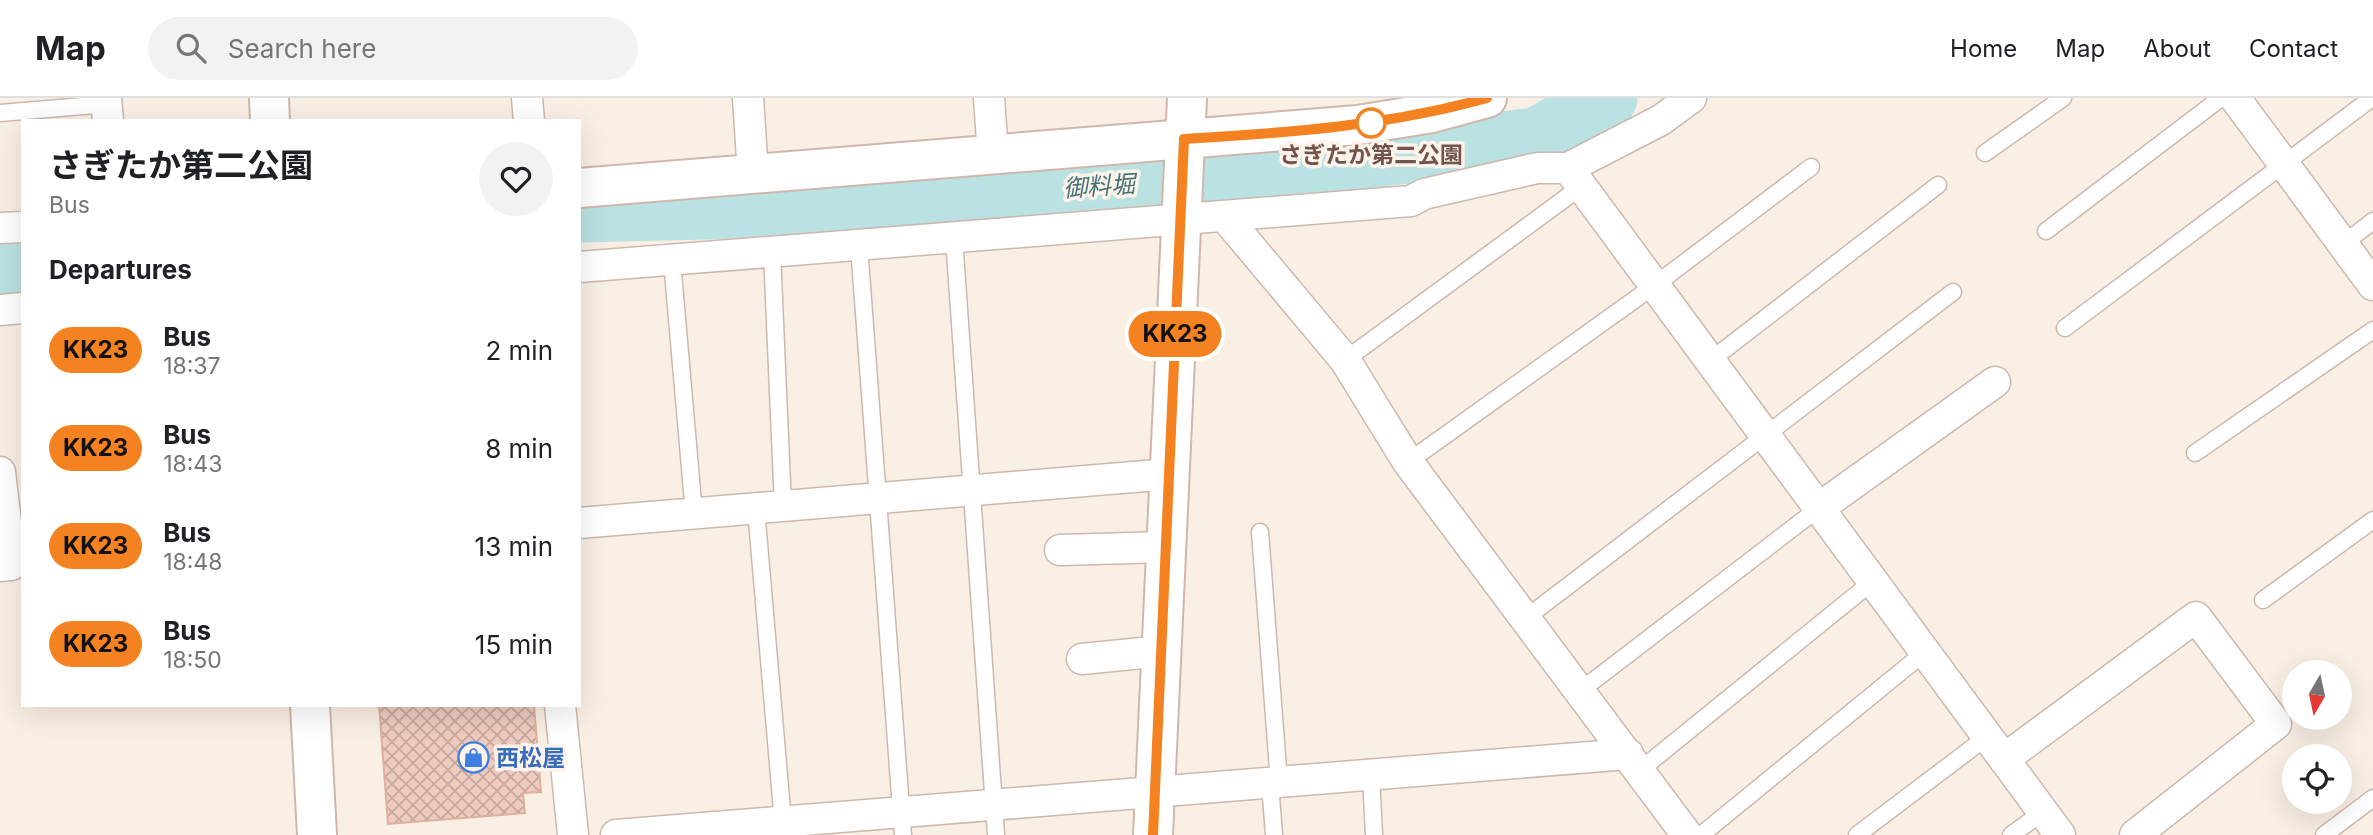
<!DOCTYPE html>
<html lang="en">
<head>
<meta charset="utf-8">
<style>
  :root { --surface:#fff; --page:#f2f2f2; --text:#202124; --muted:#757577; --line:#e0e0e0 }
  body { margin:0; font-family:Inter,"Noto Sans JP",sans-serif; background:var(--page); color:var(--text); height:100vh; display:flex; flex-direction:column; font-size:26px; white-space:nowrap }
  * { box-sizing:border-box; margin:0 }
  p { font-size:23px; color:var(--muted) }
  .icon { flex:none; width:38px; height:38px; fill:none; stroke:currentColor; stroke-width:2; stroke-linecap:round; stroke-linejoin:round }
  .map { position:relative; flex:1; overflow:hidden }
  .panel { position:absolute; left:21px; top:21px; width:560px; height:588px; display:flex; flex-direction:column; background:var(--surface); border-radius:0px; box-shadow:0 7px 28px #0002 }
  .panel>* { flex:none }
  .badge { padding:0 14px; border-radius:23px; font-size:24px; line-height:46px }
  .needle { width:46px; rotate:189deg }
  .buttons { position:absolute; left:2282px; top:562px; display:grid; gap:14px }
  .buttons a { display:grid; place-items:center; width:70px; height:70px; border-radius:50%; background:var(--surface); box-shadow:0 7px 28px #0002; font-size:35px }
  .map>.badge { position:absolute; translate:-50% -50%; box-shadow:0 0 0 4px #fff }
  h2 { padding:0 28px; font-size:26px; line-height:63px }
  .round { display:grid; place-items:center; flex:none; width:74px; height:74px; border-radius:37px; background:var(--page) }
  .overview { display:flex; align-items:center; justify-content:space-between; height:119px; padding:0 28px }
  h1 { font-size:33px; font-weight:700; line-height:52px }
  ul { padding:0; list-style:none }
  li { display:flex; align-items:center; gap:21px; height:98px; padding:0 28px }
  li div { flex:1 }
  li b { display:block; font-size:26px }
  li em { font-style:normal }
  li .badge { min-width:77px; font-weight:700; text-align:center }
  header { display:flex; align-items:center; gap:42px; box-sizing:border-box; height:98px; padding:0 35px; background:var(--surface); border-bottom:2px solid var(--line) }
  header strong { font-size:33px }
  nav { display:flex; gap:38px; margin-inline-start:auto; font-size:24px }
  .search { width:490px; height:63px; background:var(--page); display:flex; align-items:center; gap:18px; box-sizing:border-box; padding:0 24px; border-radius:38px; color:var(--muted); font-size:26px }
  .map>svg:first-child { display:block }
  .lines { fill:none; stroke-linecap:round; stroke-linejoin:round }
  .river { stroke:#bae2e2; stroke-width:61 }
  .building { fill:url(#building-cross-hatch); stroke:#dfaf9f; stroke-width:2 }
  .lane-casing { stroke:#cdb8ae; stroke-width:19 }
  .street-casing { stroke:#cdb8ae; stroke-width:33 }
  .secondary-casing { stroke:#d0b7ac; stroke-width:42 }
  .lane { stroke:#fff; stroke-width:16 }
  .street { stroke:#fff; stroke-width:30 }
  .secondary { stroke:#fff; stroke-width:38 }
  .line-casing { stroke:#fff; stroke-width:16 }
  .line { stroke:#f58220; stroke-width:10 }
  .stop-dot { fill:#fff; stroke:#f58220; stroke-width:3.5 }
  .labels { text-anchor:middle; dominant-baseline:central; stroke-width:7; stroke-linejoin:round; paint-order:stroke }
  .stop-label { font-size:23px; font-weight:bold; fill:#71544c; stroke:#fef3ea }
  .shop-label { font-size:23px; font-weight:bold; fill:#366cbe; stroke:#fef3ea; text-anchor:start }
  .water-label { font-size:24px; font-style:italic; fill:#417376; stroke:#fef3ea }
</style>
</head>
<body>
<header>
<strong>Map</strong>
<div class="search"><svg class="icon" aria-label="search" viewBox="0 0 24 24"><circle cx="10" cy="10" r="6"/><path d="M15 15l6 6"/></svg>Search here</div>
<nav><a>Home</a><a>Map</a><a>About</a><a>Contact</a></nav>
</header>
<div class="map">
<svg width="2373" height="737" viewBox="0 0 2373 737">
  <defs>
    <pattern id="building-cross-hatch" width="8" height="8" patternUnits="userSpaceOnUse" patternTransform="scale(1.75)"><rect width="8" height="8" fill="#eecbbe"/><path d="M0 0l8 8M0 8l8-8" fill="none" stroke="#c5a79d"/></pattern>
  </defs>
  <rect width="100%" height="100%" fill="#faefe4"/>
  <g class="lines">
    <!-- river -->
    <g class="river">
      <path d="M579 114 708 111 1111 89 1202 79 1537 40 1607 0"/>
      <path d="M0 168 23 166"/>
    </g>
  </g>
  <!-- building -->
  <path class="building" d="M379 607H534L541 694 523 695 525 715 388 726Z"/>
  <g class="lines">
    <defs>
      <g id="lane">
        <path d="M0 15 107 6"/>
        <path d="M1985 55 2063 0"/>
        <path d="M2046 133 2221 0"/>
        <path d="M954 140 996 737"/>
        <path d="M2343 146 2373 123"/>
        <path d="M859 148 903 737"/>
        <path d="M772 155 783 409"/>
        <path d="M672 163 694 416"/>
        <path d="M2065 230 2372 0"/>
        <path d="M1345 262 1582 88"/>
        <path d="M1711 262 1938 87"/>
        <path d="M2195 355 2373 232"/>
        <path d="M1408 364 1655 187 1811 69"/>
        <path d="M756 411 783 724"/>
        <path d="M1260 434 1279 684"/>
        <path d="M2263 502 2373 422"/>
        <path d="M1526 520 1953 194"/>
        <path d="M1580 593 1819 410"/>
        <path d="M1639 673 1873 483"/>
        <path d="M1371 677 1374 737"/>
        <path d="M1270 685 1274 737"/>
        <path d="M1701 737 1925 554"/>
        <path d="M1857 737 1988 638"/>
        <path d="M2011 737 2043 714"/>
        <path d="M2324 737 2373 700"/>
      </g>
      <g id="street">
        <path d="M106 0 108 23"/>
        <path d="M527 0 529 23"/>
        <path d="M748 0 753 76"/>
        <path d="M989 0 993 57"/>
        <path d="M2235 0 2373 187"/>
        <path d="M1568 70 2060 737"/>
        <path d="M1226 120 1345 262 1408 364 1687 737"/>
        <path d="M0 130 23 129"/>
        <path d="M579 169 1411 103 1424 96 1537 70H1568L1661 22 1691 0"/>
        <path d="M0 212 23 210"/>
        <path d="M0 374 11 467 0 468"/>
        <path d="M1819 410 1995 284"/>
        <path d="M579 425 1169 376"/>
        <path d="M1060 452 1166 449"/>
        <path d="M1082 561 1162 553"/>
        <path d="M560 607 573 737"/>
        <path d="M2004 661 2196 519 2276 626 2135 737"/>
        <path d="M616 737 1628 656"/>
      </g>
      <g id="secondary">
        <path d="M269 0 270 23"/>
        <path d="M579 90 1358 27 1432 15 1487 0"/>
        <path d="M310 607 317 737"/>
        <path d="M1153 737 1187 0"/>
      </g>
    </defs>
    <!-- lane casing -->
    <use href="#lane" class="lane-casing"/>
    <!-- street casing -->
    <use href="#street" class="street-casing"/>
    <!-- secondary casing -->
    <use href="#secondary" class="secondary-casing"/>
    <!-- lane -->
    <use href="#lane" class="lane"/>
    <!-- street -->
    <use href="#street" class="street"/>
    <!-- secondary -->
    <use href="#secondary" class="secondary"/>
  </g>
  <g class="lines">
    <defs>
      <path id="line" d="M1153 737 1184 41C1286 35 1387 28 1487 0"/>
    </defs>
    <!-- line casing -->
    <use href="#line" class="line-casing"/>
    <!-- line -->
    <use href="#line" class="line"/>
  </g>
  <!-- icons -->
  <defs>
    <symbol id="shop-ring" viewBox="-11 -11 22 22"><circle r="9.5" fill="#fef3ea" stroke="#3f7fe0" stroke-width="1.5"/><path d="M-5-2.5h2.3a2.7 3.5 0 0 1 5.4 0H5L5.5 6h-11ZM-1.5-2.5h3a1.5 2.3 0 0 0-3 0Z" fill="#3f7fe0"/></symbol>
  </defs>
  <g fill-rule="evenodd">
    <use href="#shop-ring" x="456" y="642" width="35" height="35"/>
  </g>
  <!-- markers -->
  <circle class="stop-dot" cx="1371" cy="25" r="14"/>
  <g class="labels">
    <!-- stop labels -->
    <g class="stop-label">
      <text x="1371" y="57">さぎたか第二公園</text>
    </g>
    <!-- shop labels -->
    <g class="shop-label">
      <text x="496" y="660">西松屋</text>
    </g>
    <!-- water labels -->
    <g class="water-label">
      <text transform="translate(1099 88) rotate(-4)">御料堀</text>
    </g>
  </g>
</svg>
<div class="buttons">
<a><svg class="needle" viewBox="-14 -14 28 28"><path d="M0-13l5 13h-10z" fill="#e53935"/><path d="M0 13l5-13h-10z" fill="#757577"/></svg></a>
<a><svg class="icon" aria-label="locate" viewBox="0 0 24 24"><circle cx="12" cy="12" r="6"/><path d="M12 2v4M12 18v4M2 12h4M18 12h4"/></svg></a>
</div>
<b class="badge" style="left:1175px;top:236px;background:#f58220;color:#111">KK23</b>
<section class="panel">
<div class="overview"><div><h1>さぎたか第二公園</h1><p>Bus</p></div><a class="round"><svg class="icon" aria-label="heart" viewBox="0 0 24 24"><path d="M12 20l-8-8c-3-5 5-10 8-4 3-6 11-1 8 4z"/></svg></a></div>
<h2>Departures</h2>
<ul>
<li><span class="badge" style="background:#f58220;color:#111">KK23</span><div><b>Bus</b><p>18:37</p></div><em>2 min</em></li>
<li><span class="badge" style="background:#f58220;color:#111">KK23</span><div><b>Bus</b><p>18:43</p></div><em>8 min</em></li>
<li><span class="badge" style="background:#f58220;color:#111">KK23</span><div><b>Bus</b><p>18:48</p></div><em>13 min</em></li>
<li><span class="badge" style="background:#f58220;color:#111">KK23</span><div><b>Bus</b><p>18:50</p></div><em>15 min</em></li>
</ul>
</section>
</div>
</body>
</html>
